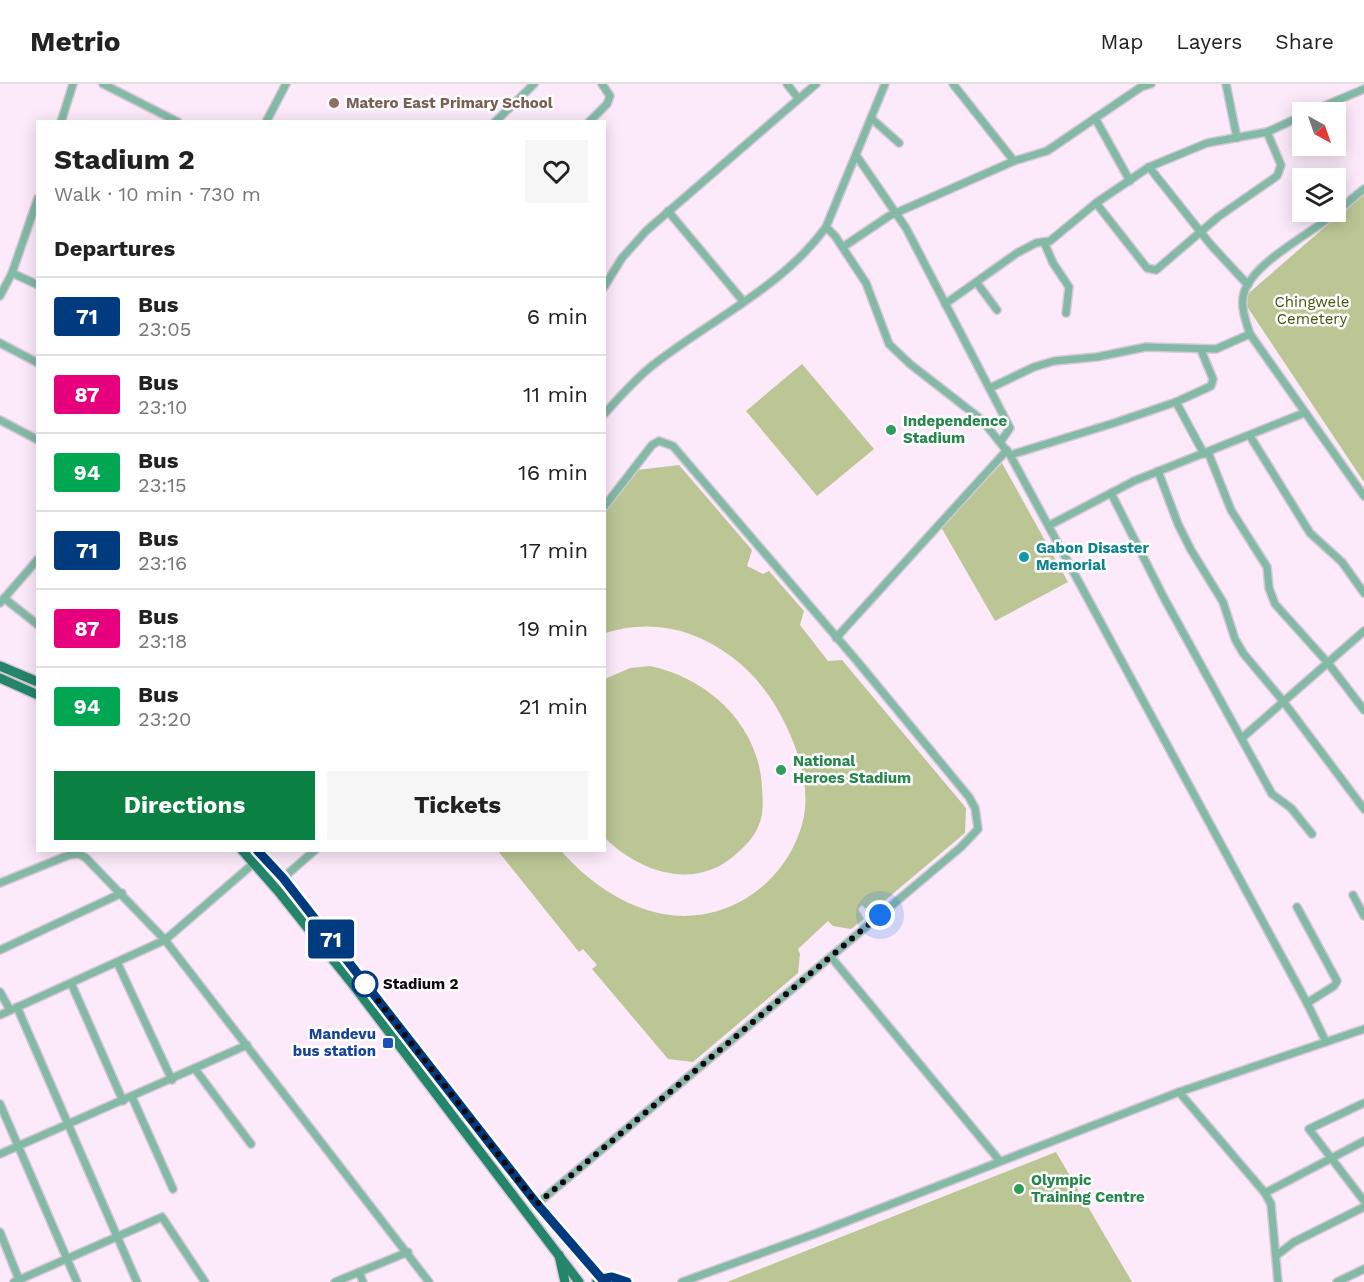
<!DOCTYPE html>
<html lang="en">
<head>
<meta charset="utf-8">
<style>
  :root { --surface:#fff; --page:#f6f6f6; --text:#222; --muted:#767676; --line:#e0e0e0; --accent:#0b8043 }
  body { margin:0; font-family:"Work Sans",sans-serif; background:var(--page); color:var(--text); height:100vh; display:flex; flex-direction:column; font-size:22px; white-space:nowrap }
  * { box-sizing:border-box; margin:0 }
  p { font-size:20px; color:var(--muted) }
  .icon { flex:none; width:33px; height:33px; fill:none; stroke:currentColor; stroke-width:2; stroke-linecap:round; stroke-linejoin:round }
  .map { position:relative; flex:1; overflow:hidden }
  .sheet { position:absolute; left:36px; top:36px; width:570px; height:732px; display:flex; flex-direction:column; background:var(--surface); border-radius:0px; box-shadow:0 3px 15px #0003 }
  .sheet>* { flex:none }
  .badge { padding:0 12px; border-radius:4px; font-size:21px; line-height:39px }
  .needle { width:39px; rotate:140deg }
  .buttons { position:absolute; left:1292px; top:18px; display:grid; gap:12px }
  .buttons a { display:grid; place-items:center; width:54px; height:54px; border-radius:0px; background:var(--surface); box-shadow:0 3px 15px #0003; font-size:30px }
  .you { position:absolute; width:30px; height:30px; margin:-15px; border:4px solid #fff; border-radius:50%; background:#1a73e8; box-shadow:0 0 0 9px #1a73e833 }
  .map>.badge { position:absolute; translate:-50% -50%; box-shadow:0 0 0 3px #fff }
  h2 { padding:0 18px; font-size:22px; line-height:54px }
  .round { display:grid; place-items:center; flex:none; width:63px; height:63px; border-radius:0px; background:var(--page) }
  .summary { display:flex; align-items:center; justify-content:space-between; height:102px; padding:0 18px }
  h1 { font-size:28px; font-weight:700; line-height:45px }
  .primary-button { display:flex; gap:12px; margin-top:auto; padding:12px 18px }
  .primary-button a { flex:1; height:69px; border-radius:0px; background:var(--accent); color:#fff; font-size:24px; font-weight:700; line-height:69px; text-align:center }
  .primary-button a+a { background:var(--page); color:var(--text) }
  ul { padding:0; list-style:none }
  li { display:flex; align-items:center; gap:18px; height:78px; padding:0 18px; border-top:2px solid var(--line) }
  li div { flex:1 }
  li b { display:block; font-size:22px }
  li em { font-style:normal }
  li .badge { min-width:66px; font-weight:700; text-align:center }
  header { display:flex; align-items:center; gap:36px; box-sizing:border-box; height:84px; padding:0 30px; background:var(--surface); border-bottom:2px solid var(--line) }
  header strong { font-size:28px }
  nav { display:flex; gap:33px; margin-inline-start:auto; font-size:21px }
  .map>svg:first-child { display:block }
  .green { fill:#bbc694 }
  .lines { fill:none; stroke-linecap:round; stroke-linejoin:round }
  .minor-casing { stroke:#d7c6d6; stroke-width:10 }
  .major-casing { stroke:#d7c6d6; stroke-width:12 }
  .minor { stroke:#82baa6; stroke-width:7 }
  .major { stroke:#23856a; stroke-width:9 }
  .line-casing { stroke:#fff; stroke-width:14 }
  .line { stroke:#003b80; stroke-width:9 }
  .walk { stroke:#120912; stroke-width:6; stroke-dasharray:0 10.8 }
  .education-dot { fill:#8d6e63; stroke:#fefefe; stroke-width:2 }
  .leisure-dot { fill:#2e9e5b; stroke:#fefefe; stroke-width:2 }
  .culture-dot { fill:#0f9aa8; stroke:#fefefe; stroke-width:2 }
  .stop-dot { fill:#fff; stroke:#003b80; stroke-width:3 }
  .transit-dot { fill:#1a4fb4; stroke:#fefefe; stroke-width:2 }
  .labels { text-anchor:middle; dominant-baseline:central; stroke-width:5; stroke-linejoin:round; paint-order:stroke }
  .education-label { font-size:15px; font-weight:bold; fill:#785e54; stroke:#fefefe; text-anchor:start }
  .park-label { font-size:15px; fill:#49540c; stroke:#fefefe }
  .leisure-label { font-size:15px; font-weight:bold; fill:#27864d; stroke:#fefefe; text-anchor:start }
  .culture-label { font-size:15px; font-weight:bold; fill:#0d838f; stroke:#fefefe; text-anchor:start }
  .stop-label { font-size:15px; font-weight:bold; fill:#120912; stroke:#fefefe; text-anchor:start }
  .transit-label { font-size:15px; font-weight:bold; fill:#164399; stroke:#fefefe; text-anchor:end }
</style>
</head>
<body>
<header>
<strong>Metrio</strong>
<nav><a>Map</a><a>Layers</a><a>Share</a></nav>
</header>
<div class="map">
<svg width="1364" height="1198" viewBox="0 0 1364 1198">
  <rect width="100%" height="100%" fill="#fceafb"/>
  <!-- green -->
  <g class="green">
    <path d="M1364 109V398L1242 215Z"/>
    <path d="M802 280 874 365 817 412 746 327Z"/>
    <path d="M1002 379 1068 498 995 537 941 443Z"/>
    <path d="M679 381 752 466 747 482 763 490 769 487 804 527 800 541 828 577 842 576 966 724 965 749 870 829 862 821 858 825 864 835 851 845 833 842 828 837 798 865 800 870 798 889 693 978 668 975 592 885 597 881 583 865 579 868 498 767H561C588 797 622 822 663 830 729 842 791 796 804 732 809 704 800 672 789 648 776 618 758 593 732 573 693 544 651 535 605 549V429L637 386Z"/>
    <path d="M650 582C708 594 759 641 762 703 763 716 764 731 758 743 753 755 744 763 735 771 695 807 639 788 605 754V595L630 584Z"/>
    <path d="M1056 1068 1132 1198H727Z"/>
  </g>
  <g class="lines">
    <defs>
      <g id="minor">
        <path d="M103 0 178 38"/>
        <path d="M787 0 798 14"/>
        <path d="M953 0 1014 77"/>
        <path d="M1226 0 1237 54"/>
        <path d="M1310 28 1364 5"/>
        <path d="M871 34 899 59"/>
        <path d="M1095 34 1130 97"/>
        <path d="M61 38 73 0"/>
        <path d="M266 38 286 0"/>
        <path d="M495 38 534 0"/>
        <path d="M589 38 607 20 610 12 602 0"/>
        <path d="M856 71 906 144 1010 344 1001 357"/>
        <path d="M1149 83 1211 161 1248 201"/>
        <path d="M1364 105C1351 115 1339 127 1325 137 1302 154 1252 181 1244 209 1240 222 1246 238 1250 250L1364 412"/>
        <path d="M1096 119 1147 184 1156 186 1218 133 1277 92 1281 81 1267 48"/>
        <path d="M668 127 743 217"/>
        <path d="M1044 158 1053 179 1069 203 1066 229"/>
        <path d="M843 163 889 132 1014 77 1047 67 1141 3 1151 0"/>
        <path d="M12 189 38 201"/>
        <path d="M977 199 997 226"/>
        <path d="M604 203 622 174 646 147 816 0"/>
        <path d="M0 212 12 189 38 114"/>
        <path d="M945 220 1017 169 1036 159 1050 157 1096 119 1149 83 1207 59 1267 48 1302 32"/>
        <path d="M0 259 38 279"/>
        <path d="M990 304 1034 283 1054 277 1097 273 1146 263 1216 265 1250 250"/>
        <path d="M1176 318 1204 370"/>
        <path d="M604 330C620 313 635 295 653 281 710 236 783 203 826 143L885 0"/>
        <path d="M0 336 38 356"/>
        <path d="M1250 352 1310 449 1342 478 1364 509"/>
        <path d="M1208 368 1231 426 1267 483 1269 504 1275 520 1328 579 1364 626"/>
        <path d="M1010 371 1114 339 1176 318 1211 302 1213 295 1201 266"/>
        <path d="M1158 387 1178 440 1191 466 1223 518 1235 555 1243 569 1283 617 1364 725"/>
        <path d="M1111 409 1164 514 1272 710 1291 724 1312 750"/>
        <path d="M1050 441 1134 397 1304 329"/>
        <path d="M4 514 38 541"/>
        <path d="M0 519 38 475"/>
        <path d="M836 554 1007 366"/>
        <path d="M1242 654 1364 547"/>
        <path d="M283 794 315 766"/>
        <path d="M0 799 69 771 79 770 86 774 165 856 429 1198"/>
        <path d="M1353 811 1364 832"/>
        <path d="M1297 823 1337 897 1334 902 1307 919"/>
        <path d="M0 866 122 809"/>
        <path d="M831 873 999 1076"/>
        <path d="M117 878 172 996"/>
        <path d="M71 899 123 1017"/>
        <path d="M0 908 10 926"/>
        <path d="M17 923 137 1198"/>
        <path d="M0 931 165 856 254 779"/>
        <path d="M1326 958 1364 945"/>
        <path d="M195 985 251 1060"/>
        <path d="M1179 1008 1265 1109 1271 1120 1278 1198"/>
        <path d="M132 1013 173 1105"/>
        <path d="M1364 1019 1309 1045 1364 1117"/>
        <path d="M0 1020 77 1198"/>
        <path d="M0 1070 247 961"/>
        <path d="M1265 1109 1364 1057"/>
        <path d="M537 1120 961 763 978 745 975 724 969 713 857 577 673 362 659 357 652 361 604 423"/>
        <path d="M0 1148 20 1198"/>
        <path d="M1277 1171 1294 1158 1364 1123"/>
        <path d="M359 1188 363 1198"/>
        <path d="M14 1198 162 1133 205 1198"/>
        <path d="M335 1198 408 1168"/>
        <path d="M682 1198 817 1149 1179 1008 1326 958 1307 919 1010 371 982 336 910 280 889 260 866 199 835 152 826 143"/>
        <path d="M1337 1198 1364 1185"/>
      </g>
      <g id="major">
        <path d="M0 582 38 598"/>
        <path d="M0 594 38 611"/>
        <path d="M242 766 278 807 354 902 579 1198"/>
        <path d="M257 766 283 794 537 1120 602 1195"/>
        <path d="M559 1171 565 1198"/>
        <path d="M597 1197 612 1193 626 1198"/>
      </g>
    </defs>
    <!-- minor casing -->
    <use href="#minor" class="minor-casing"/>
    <!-- major casing -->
    <use href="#major" class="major-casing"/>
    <!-- minor -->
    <use href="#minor" class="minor"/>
    <!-- major -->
    <use href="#major" class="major"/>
  </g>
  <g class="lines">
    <defs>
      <path id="line" d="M257 766 283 794 537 1120 602 1195 612 1193 627 1198"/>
    </defs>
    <!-- line casing -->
    <use href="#line" class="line-casing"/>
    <!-- line -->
    <use href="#line" class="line"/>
    <!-- walk -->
    <path class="walk" d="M365 900 537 1120 880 831"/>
  </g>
  <!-- markers -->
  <circle class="education-dot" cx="334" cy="19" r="6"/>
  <g class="leisure-dot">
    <circle cx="891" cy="346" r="6"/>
    <circle cx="781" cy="686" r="6"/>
    <circle cx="1019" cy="1105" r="6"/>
  </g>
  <circle class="culture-dot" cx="1024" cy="473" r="6"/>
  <circle class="stop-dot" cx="365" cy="900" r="12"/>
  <rect class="transit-dot" x="382" y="953" width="12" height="12" rx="3"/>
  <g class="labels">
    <!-- education labels -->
    <g class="education-label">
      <text x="346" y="19">Matero East Primary School</text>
    </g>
    <!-- park labels -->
    <g class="park-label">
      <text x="1312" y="218">Chingwele<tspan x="1312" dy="17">Cemetery</tspan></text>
    </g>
    <!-- leisure labels -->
    <g class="leisure-label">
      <text x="903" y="337">Independence<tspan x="903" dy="17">Stadium</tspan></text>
      <text x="793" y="677">National<tspan x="793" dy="17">Heroes Stadium</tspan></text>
      <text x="1031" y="1096">Olympic<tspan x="1031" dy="17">Training Centre</tspan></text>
    </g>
    <!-- culture labels -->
    <g class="culture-label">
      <text x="1036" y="464">Gabon Disaster<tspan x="1036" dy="17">Memorial</tspan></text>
    </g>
    <!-- stop labels -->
    <g class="stop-label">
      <text x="383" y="900">Stadium 2</text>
    </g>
    <!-- transit labels -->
    <g class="transit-label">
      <text x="376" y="950">Mandevu<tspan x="376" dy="17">bus station</tspan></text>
    </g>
  </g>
</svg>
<div class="buttons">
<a><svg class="needle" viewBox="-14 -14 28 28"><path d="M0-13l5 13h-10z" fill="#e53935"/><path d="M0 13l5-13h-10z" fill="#767676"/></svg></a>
<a><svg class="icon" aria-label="layers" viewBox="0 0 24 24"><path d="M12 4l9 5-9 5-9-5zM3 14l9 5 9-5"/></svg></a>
</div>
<div class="you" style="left:880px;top:831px"></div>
<b class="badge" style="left:331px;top:855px;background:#003b80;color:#fff">71</b>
<section class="sheet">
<div class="summary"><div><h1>Stadium 2</h1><p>Walk · 10 min · 730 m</p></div><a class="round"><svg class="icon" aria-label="heart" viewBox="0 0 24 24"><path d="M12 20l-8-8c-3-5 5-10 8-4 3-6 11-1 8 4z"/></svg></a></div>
<h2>Departures</h2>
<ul>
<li><span class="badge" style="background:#003b80;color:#fff">71</span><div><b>Bus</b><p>23:05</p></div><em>6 min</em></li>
<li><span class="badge" style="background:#e6007e;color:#fff">87</span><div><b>Bus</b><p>23:10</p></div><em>11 min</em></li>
<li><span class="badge" style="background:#00a651;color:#fff">94</span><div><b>Bus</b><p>23:15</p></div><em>16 min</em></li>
<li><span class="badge" style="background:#003b80;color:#fff">71</span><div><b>Bus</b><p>23:16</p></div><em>17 min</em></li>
<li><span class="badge" style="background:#e6007e;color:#fff">87</span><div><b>Bus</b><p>23:18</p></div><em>19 min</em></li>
<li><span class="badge" style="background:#00a651;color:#fff">94</span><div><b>Bus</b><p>23:20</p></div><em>21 min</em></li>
</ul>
<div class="primary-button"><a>Directions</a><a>Tickets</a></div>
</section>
</div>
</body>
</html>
